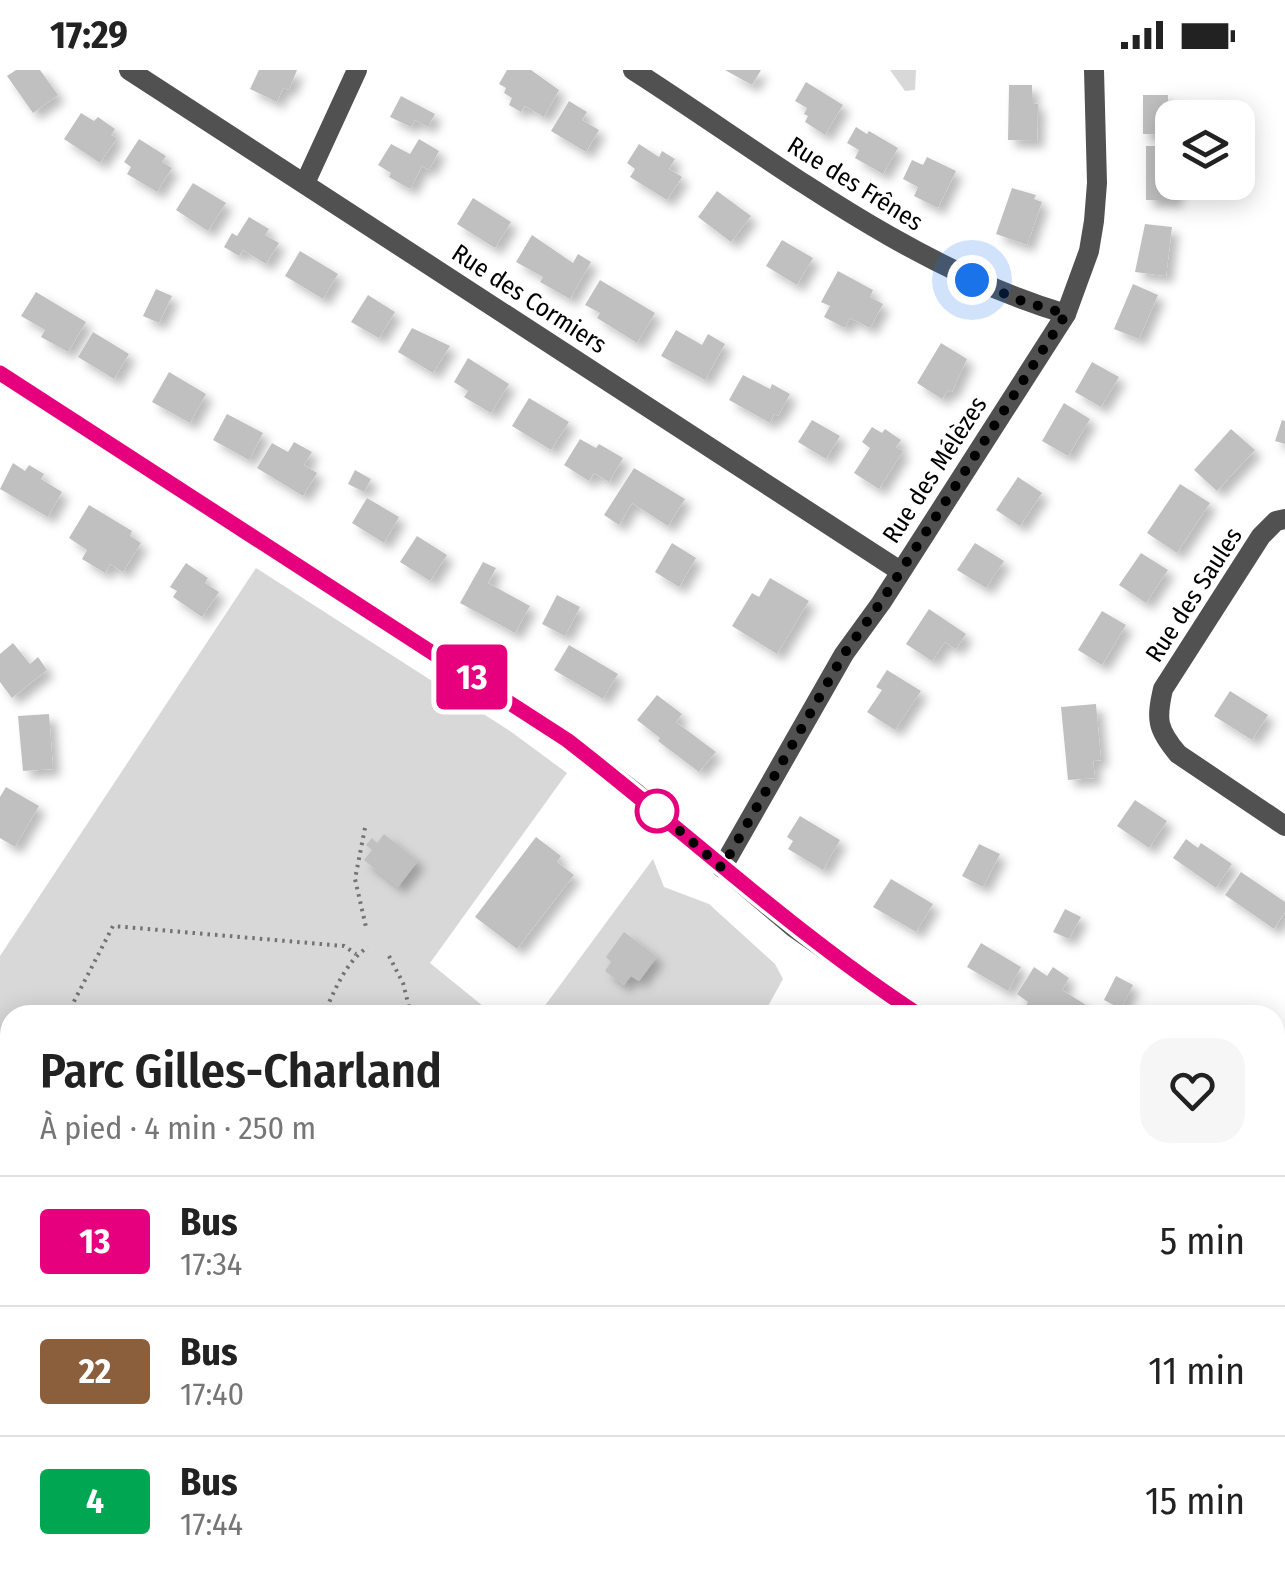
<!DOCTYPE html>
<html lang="fr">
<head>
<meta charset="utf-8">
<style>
  :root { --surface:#fff; --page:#f6f6f6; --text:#222; --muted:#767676; --line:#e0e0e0 }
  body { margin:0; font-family:"Fira Sans Condensed",sans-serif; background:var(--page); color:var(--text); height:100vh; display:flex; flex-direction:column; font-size:38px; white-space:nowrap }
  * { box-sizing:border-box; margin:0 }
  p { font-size:32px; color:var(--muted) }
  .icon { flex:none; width:55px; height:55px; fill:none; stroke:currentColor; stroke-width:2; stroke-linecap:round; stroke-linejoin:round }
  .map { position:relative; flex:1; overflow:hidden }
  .details { position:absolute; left:0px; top:935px; width:1285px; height:582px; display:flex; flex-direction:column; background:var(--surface); border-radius:30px 30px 0 0; box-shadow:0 5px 25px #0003 }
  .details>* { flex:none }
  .badge { padding:0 20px; border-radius:8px; font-size:35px; line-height:65px }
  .tools { position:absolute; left:1155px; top:30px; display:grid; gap:20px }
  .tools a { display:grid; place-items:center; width:100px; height:100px; border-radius:20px; background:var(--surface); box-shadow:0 5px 25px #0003; font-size:50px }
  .you { position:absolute; width:50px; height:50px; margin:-25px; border:8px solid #fff; border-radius:50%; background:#1a73e8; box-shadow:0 0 0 15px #1a73e833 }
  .map>.badge { position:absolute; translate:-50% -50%; box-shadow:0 0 0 5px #fff }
  .round { display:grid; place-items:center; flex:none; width:105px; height:105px; border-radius:30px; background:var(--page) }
  .head { display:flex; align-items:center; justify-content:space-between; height:170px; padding:0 40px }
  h1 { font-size:48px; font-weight:600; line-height:75px }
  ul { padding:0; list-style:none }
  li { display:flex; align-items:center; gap:30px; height:130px; padding:0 40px; border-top:2px solid var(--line) }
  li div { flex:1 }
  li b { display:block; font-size:38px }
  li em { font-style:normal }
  li .badge { min-width:110px; font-weight:700; text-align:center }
  .status { display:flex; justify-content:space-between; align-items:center; height:70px; padding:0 50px; background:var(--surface); direction:ltr }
  .status svg { height:28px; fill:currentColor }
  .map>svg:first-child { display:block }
  .green { fill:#d8d8d8 }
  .building { fill:#c0c0c0; filter:url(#shadow) }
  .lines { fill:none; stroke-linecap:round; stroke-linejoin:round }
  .path { stroke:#737373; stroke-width:4; stroke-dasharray:2.5 5; stroke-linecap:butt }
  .minor { stroke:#515151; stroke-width:20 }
  .tertiary { stroke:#515151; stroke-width:20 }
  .line-casing { stroke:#fff; stroke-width:22 }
  .line { stroke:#e6007e; stroke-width:15 }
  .walk { stroke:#000; stroke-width:10; stroke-dasharray:0 18 }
  .stop-dot { fill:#fff; stroke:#e6007e; stroke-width:5 }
  .labels { text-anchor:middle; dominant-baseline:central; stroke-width:8; stroke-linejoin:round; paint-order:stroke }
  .street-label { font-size:25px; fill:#000; stroke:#fff }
</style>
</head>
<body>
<div class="status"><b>17:29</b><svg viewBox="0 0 49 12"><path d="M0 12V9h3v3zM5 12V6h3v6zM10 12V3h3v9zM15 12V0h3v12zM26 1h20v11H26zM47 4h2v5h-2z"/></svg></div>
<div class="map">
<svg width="1285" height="1517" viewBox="0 0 1285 1517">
  <defs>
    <filter id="shadow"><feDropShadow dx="7" dy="7" stdDeviation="5" flood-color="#0004"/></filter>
  </defs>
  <rect width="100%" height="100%" fill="#fff"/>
  <!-- green -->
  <g class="green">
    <path d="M890 0H916L915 20 905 21Z"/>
    <path d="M256 498 510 661 567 703 430 893 494 945H10V1180L0 1174V886Z"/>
    <path d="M653 789 664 817 709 834 775 894 783 909 763 945H538Z"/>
    <path d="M155 1508H200L201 1517H149Z"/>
    <path d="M438 1508H486L480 1517H432Z"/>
    <path d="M558 1508H635L631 1517H574Z"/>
  </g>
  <!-- building -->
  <g class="building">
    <path d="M16 0H40L58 25 33 43 7 6Z"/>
    <path d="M259 0H297L289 20 283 18 277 32 250 19Z"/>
    <path d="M507 0H531L559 20 544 47 525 36 521 42 509 35 512 28 504 23 506 18 499 14Z"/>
    <path d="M725 0H761L752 15Z"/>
    <path d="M806 12 843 35 825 65 805 52 808 46 804 44 807 38 795 31Z"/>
    <path d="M1009 15H1032V33L1038 34 1037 71 1008 70Z"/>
    <path d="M1143 25H1168V43H1176V48H1172V65L1143 64Z"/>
    <path d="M401 26 435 44 428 57 415 50 411 57 390 47Z"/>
    <path d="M569 31 587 42 582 50 599 60 586 82 551 61Z"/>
    <path d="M81 43 94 51 98 47 115 59 111 65 117 68 100 93 64 69Z"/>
    <path d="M856 57 867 64 869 61 898 78 883 104 855 88 859 80 847 73Z"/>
    <path d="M139 69 166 86 162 92 172 98 157 122 127 104 131 97 124 92Z"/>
    <path d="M419 69 439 81 429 100 422 96 410 119 389 107 391 103 378 95 391 74 410 84Z"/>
    <path d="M639 74 659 87 662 81 675 89 669 99 682 107 667 130 630 107 635 99 627 93Z"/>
    <path d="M1146 76H1172L1176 130H1146Z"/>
    <path d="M927 87 956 101 938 138 914 126 918 117 903 109 912 90 923 95Z"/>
    <path d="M193 113 226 133 208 161 176 140Z"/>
    <path d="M1012 118 1036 125 1034 129 1042 132 1027 175 996 164Z"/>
    <path d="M717 121 751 146 731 172 698 147Z"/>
    <path d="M473 128 511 152 495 178 457 154Z"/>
    <path d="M249 147 269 159 265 165 279 173 266 194 243 180 239 186 224 177 232 163 237 166Z"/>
    <path d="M1145 154 1172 157 1166 206 1135 202Z"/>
    <path d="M532 165 573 193 578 184 591 192 570 229 540 212 543 207 516 192Z"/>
    <path d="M782 170 813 188 797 215 766 196Z"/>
    <path d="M300 181 338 204 323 229 285 206Z"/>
    <path d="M838 201 873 220 870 227 883 234 870 258 850 248 845 258 824 247 830 236 821 232Z"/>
    <path d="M600 210 655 243 637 273 597 248 600 243 585 235Z"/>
    <path d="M1133 214 1158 225 1139 269 1114 259Z"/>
    <path d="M156 219 172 226 159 253 143 246Z"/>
    <path d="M36 222 86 252 68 282 41 267 45 260 21 246Z"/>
    <path d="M368 225 395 242 379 268 351 252Z"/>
    <path d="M412 258 450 276 433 303 398 282Z"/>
    <path d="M676 260 702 275 708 264 725 274 705 310 661 286Z"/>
    <path d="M93 262 129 284 114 309 78 287Z"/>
    <path d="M941 273 967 289 952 322 948 320 942 329 917 313Z"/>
    <path d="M468 288 509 314 491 343 464 327 468 321 454 312Z"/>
    <path d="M1092 292 1119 307 1101 337 1075 322Z"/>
    <path d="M169 302 206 324 190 353 152 332Z"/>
    <path d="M743 305 770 319 772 314 790 324 778 346 774 344 770 353 729 330Z"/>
    <path d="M529 328 569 352 551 380 512 356Z"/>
    <path d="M1064 333 1090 349 1068 386 1042 371Z"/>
    <path d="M227 344 263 363 249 390 213 370Z"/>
    <path d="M812 350 840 366 826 389 798 372Z"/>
    <path d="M1282 350 1285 351V374L1275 371Z"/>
    <path d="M872 357 882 363 885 359 901 370 896 377 903 381 879 419 854 403 870 378 862 372Z"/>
    <path d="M1231 359 1255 380 1217 421 1194 400Z"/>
    <path d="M580 369 596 378 599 374 623 388 609 412 594 403 589 411 564 395Z"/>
    <path d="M294 372 312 382 304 395 317 403 303 426 257 398 272 373 288 382Z"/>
    <path d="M13 393 25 401 29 395 44 404 41 409 62 422 48 447 0 419Z"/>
    <path d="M634 398 685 429 668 456 632 433 619 455 604 445Z"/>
    <path d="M355 400 371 409 364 422 348 414Z"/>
    <path d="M1018 407 1042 423 1020 456 996 440Z"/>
    <path d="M1180 414 1210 433 1177 483 1147 463Z"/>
    <path d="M367 428 399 447 384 473 352 453Z"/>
    <path d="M89 435 132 461 130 466 141 473 123 502 110 494 105 503 82 489 87 480 69 468Z"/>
    <path d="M417 466 447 485 430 511 400 492Z"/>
    <path d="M672 473 696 488 679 517 655 502Z"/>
    <path d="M975 473 1004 491 986 518 957 500Z"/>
    <path d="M1141 483 1168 500 1146 533 1119 515Z"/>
    <path d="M483 492 496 498 488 513 530 536 515 563 460 533Z"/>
    <path d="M186 493 208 508 205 513 219 522 202 547 173 527 177 521 170 517Z"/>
    <path d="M770 508 809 531 777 584 732 556 752 523 759 527Z"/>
    <path d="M557 525 580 537 565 566 542 554Z"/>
    <path d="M929 539 966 564 956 579 945 572 932 591 906 574Z"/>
    <path d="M1102 541 1126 555 1102 595 1078 580Z"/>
    <path d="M13 573 30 594 38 587 47 600 12 628 0 612V584Z"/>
    <path d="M569 575 618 604 603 629 554 600Z"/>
    <path d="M887 600 921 621 895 660 867 642 882 620 876 617Z"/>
    <path d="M1230 621 1268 645 1252 670 1214 646Z"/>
    <path d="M657 625 682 644 676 652 716 682 699 702 658 671 660 668 637 650Z"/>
    <path d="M1096 634 1101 690 1093 691 1095 708 1068 710 1061 637Z"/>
    <path d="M49 644 53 699 23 701 18 646Z"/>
    <path d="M6 717 39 736 15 777 0 768V727Z"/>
    <path d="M1135 730 1167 751 1149 778 1117 756Z"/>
    <path d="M800 746 840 770 823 800 788 779 793 771 787 767Z"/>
    <path d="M384 764 418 791 398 817 364 790 372 780 366 775 372 768 377 773Z"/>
    <path d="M536 767 561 786 557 792 574 805 517 879 475 847Z"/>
    <path d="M1186 769 1198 778 1201 773 1232 794 1216 818 1173 788Z"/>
    <path d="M979 774 1000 784 983 817 962 806Z"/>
    <path d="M1241 802 1285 832V842L1274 859 1225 825Z"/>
    <path d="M891 809 933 834 916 862 873 837Z"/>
    <path d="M1065 839 1081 847 1069 869 1053 862Z"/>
    <path d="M624 862 657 887 639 911 631 906 624 915 605 901 611 892 606 887Z"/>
    <path d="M981 873 1021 897 1008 921 967 897Z"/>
    <path d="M1034 897 1047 906 1053 897 1069 908 1062 920 1086 935 1079 945H1037L1025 937 1028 932 1017 924Z"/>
    <path d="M1116 906 1133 915 1121 939 1104 930Z"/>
    <path d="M4 1224 10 1227V1269L0 1259V1232Z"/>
    <path d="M1275 1244 1285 1250 1275 1268Z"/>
    <path d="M1285 1399V1423L1275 1416Z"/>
    <path d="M0 1400 10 1406V1438L0 1432Z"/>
    <path d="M961 1508H998L992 1517H970L972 1514Z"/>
    <path d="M1017 1508H1042L1048 1511 1045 1517H1016L1013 1515Z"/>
    <path d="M1125 1508H1147L1142 1517H1120Z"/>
    <path d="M1211 1508H1227L1232 1511 1229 1517H1205Z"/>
    <path d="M768 1509 771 1517H748V1516Z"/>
  </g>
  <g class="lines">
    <!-- path -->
    <g class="path">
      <path d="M365 758 355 809 366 857"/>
      <path d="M389 886 403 913 411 945"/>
      <path d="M67 945 113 856 344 876 356 884"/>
      <path d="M323 945C335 921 345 892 368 877"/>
      <path d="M10 1068 4 1085 10 1088"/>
      <path d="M465 1517 471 1508"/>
    </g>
    <!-- minor -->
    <g class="minor">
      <path d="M129 0 900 501"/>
      <path d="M633 0C772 89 905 196 1066 244"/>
      <path d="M305 113 357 0"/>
      <path d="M1285 449 1276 451 1261 466 1163 619C1156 650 1157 659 1178 684L1285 756"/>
      <path d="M722 798 844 584 881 533 1066 244 1089 181 1094 151 1097 113 1094 0"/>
      <path d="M0 1330 10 1336"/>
      <path d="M1275 1478 1285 1484"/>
      <path d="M304 1508 320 1517"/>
      <path d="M828 1508 839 1517"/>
      <path d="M131 1517 137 1508"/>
    </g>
    <!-- tertiary -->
    <g class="tertiary">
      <path d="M0 303 567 670 637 724 793 857 919 945"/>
      <path d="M1275 1179 1285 1185"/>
    </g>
  </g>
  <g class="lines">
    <defs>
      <path id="line" d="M0 303 567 670C686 762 792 862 919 945"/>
    </defs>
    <!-- line casing -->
    <use href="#line" class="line-casing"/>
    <!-- line -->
    <use href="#line" class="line"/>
    <!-- walk -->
    <path class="walk" d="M657 741 655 739 722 798 844 584 881 532 1066 244 1022 231 972 210"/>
  </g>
  <!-- markers -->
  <circle class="stop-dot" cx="657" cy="741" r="20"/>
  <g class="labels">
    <!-- street labels -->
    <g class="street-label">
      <text transform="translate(855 114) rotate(32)">Rue des Frênes</text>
      <text transform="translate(529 229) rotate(33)">Rue des Cormiers</text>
      <text transform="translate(935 400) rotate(-57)">Rue des Mélèzes</text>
      <text transform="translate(1194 525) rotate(-57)">Rue des Saules</text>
    </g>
  </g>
</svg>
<div class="tools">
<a><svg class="icon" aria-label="layers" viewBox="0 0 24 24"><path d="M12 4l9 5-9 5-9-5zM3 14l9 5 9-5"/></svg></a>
</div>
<div class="you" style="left:972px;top:210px"></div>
<b class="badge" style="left:472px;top:607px;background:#e6007e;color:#fff">13</b>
<section class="details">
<div class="head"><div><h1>Parc Gilles-Charland</h1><p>À pied · 4 min · 250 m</p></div><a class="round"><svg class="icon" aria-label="heart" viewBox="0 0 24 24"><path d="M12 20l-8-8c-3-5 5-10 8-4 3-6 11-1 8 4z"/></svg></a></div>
<ul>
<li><span class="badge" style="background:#e6007e;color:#fff">13</span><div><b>Bus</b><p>17:34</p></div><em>5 min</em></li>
<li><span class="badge" style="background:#8b5e3c;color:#fff">22</span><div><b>Bus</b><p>17:40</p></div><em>11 min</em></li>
<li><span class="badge" style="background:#00a651;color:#fff">4</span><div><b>Bus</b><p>17:44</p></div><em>15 min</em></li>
</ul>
</section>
</div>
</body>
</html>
